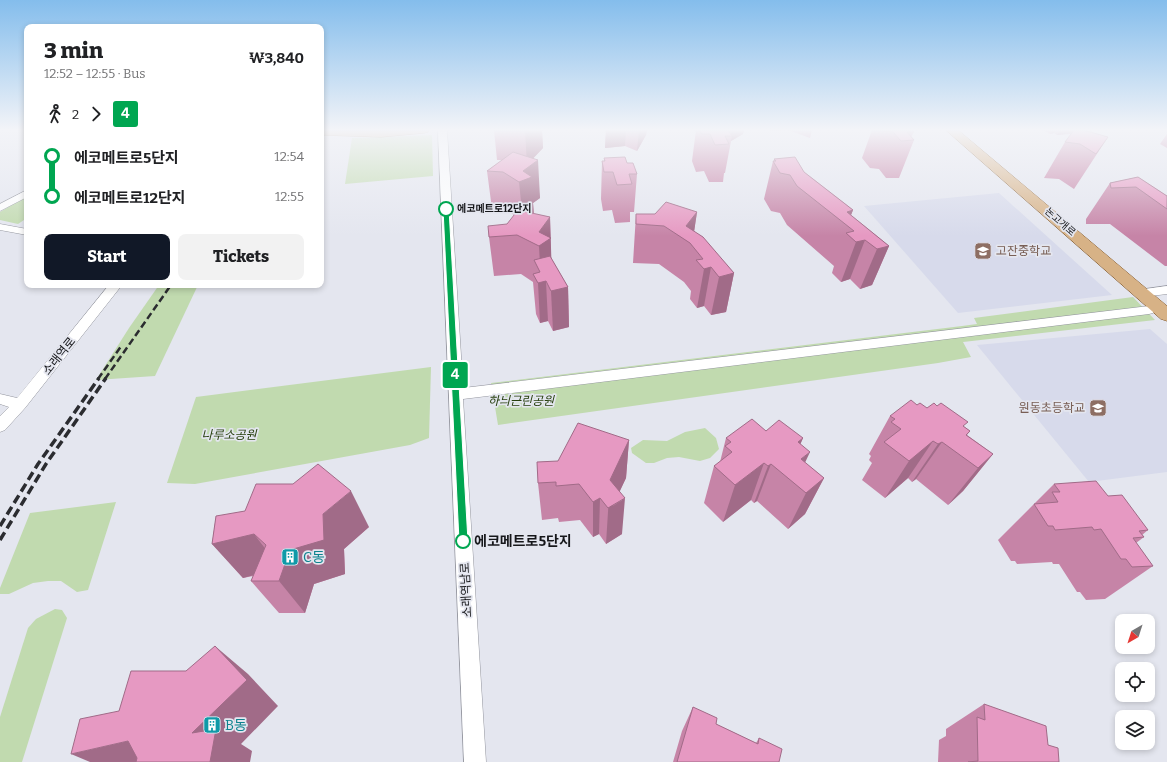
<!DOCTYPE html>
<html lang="en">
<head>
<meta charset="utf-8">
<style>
  :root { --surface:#fff; --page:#f2f2f2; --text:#202124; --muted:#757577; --accent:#111827 }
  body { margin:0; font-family:Bitter,"Noto Sans KR",serif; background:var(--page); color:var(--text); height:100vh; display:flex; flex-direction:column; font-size:15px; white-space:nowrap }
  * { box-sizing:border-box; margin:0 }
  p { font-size:13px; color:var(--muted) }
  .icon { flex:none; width:22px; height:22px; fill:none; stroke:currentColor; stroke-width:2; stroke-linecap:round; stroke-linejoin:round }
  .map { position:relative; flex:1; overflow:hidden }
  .panel { position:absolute; left:24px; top:24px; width:300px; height:264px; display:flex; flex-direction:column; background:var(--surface); border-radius:8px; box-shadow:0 2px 6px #0003 }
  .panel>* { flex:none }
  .badge { padding:0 8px; border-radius:3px; font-size:14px; line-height:26px }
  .needle { width:26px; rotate:219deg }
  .controls { position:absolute; left:1115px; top:614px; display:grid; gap:8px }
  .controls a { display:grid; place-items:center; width:40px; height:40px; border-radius:8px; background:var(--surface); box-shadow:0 2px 6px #0003; font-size:20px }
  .map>.badge { position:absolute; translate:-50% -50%; box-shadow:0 0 0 2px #fff }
  .legs { display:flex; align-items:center; gap:6px; height:44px; padding:0 20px; font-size:13px }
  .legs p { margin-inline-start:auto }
  .summary { display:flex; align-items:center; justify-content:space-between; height:68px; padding:0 20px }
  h1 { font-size:22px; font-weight:800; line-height:30px }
  .primary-button { display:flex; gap:8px; margin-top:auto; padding:8px 20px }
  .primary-button a { flex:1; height:46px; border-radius:8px; background:var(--accent); color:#fff; font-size:16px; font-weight:800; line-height:46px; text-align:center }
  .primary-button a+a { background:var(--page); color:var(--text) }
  ul { padding:0 20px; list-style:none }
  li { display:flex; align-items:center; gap:14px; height:40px; font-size:15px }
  li i { display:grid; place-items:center; width:6px; height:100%; margin:0 5px; background:currentColor }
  li i::after { content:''; width:10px; height:10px; margin:-5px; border:3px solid; border-radius:50%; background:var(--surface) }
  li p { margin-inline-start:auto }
  li:first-child i { background:linear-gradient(#0000 50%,currentColor 0) }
  li:last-child i { background:linear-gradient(currentColor 50%,#0000 0) }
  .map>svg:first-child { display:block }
  .built { fill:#d7daeb }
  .green { fill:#c1daaf }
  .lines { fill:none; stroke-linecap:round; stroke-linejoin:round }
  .minor-casing { stroke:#92949d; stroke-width:1 }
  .major-casing { stroke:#825a2c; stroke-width:1 }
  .minor { fill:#fff; fill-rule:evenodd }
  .major { fill:#d7b286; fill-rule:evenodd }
  .rail-far1 { stroke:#2b2c30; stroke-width:2.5; stroke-dasharray:7 3.5; stroke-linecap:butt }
  .rail { stroke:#2b2c30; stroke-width:3.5; stroke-dasharray:9 4.5; stroke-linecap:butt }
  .wall { fill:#c684a7 }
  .shaded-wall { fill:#a16b88 }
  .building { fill:#e699c2; stroke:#a16b88 }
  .line-1 { fill:#00a651; stroke:#fff }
  .stop-1-dot { fill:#fff; stroke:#00a651; stroke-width:2 }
  .labels { text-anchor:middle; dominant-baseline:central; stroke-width:3.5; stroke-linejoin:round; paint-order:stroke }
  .far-stop-label { font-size:10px; font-weight:bold; fill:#16171a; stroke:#e4e6ef; text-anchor:start }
  .far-street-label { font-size:10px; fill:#16171a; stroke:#e4e6ef }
  .education-label { font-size:12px; fill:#785e54; stroke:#e4e6ef; text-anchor:start }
  .street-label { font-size:12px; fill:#16171a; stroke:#e4e6ef }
  .park-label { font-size:12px; font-style:italic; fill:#263f0d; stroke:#e4e6ef }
  .near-stop-label { font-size:14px; font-weight:bold; fill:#16171a; stroke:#e4e6ef; text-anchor:start }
  .near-culture-label { font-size:14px; fill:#0d838f; stroke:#e4e6ef; text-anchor:start }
</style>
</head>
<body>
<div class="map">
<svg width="1167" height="762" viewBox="0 0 1167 762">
  <rect width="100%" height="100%" fill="#e4e6ef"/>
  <!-- built -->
  <g class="built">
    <path d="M999 193 1112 295 958 313 864 206Z"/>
    <path d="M1150 329 1167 344V472L1089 482 977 345Z"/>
  </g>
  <!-- green -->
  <g class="green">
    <path d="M432 135 433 176 345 184 352 138Z"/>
    <path d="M27 196V218L18 224 0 220V212Z"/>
    <path d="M159 285H198L155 376 96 380 129 328Z"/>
    <path d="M1133 297 1155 320 963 342 971 357 938 363 498 425 491 383 962 326 977 324 974 318Z"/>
    <path d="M431 367 429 438 410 445 195 484 167 483 196 397Z"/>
    <path d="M705 428 716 438 719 449 710 458 700 461 679 457 667 458 654 463H646L632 453 631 448 643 440 667 441 685 432Z"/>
    <path d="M116 502 88 590 77 592 61 581H48L33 583 9 594H0V588L30 513Z"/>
    <path d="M55 609 62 610 67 618 22 762H0V717L28 628 36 619Z"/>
  </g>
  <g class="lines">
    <defs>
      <g id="minor">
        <path d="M438 130H447L463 388 1149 306 1153 307 1155 310 1153 313 1149 314 463 399 486 762H464Z"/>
        <path d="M27 190V197L0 211V204Z"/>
        <path d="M0 224 27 229V235L0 230Z"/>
        <path d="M109 285H122L25 408 5 430 0 432V416L9 407 0 404V394L17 398Z"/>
        <path d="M1167 286V294L1142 297 1138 296 1136 293 1138 290Z"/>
      </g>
      <g id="major">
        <path d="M321 130H430L428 132 424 133 381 137 321 135Z"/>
        <path d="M946 130H958L1167 306V321L1161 319Z"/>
      </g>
    </defs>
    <!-- minor casing -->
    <use href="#minor" class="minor-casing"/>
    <!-- major casing -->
    <use href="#major" class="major-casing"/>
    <!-- minor -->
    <use href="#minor" class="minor"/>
    <!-- major -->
    <use href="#major" class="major"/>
    <!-- rail-far1 -->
    <g class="rail-far1">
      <path d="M98 379 122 345"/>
      <path d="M105 379 171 285"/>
    </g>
    <!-- rail -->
    <g class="rail">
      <path d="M0 526 38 464 99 378"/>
      <path d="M0 540 46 464 106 378"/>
    </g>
  </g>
  <!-- wall -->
  <g class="wall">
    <path d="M494 130H542L543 148 533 158 540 198 533 203 534 214 550 217 551 258 568 287 569 327 553 331 548 321 540 323 536 314 533 282 521 274 494 276 489 237 507 224 514 215 507 210 492 209 487 171 502 160H497Z"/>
    <path d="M606 130H647L646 135 637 151 625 146 605 148Z"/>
    <path d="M696 130H744L743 134 731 141 725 173H724L723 182H709L704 171 696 172 692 161Z"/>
    <path d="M769 130H787L769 131Z"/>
    <path d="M788 130H812L810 138Z"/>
    <path d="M872 130H911L914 132 911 137 914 140 899 178H886L879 169 870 168 862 158Z"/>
    <path d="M1043 130H1083L1108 137 1074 189 1059 179 1044 178 1065 142 1071 134 1057 135 1054 133 1050 134Z"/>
    <path d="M1167 134V148L1160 144Z"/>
    <path d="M604 158 627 163 637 174 634 212H630V222L615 223 612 210 603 211 601 199 602 161H604Z"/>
    <path d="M774 159 804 172 853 210 851 215 889 246 872 285 860 289 850 279 841 282 832 273 834 266 787 225 780 213 771 211 764 199 773 161H774Z"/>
    <path d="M1138 177 1167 196V266H1165L1110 224H1086V219L1110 183Z"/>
    <path d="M697 212 694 231 734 273 726 312 711 315 704 306 697 308 690 299 691 291 684 282 659 264 633 263 636 214H655Z"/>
    <path d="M917 405 927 408 937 406 970 431 967 435 993 454 963 491 948 505 916 479 912 482 908 478 885 498 862 480 872 463 869 460 871 456 869 454 890 416Z"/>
    <path d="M766 431 803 438 800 444 805 463 824 478 805 514 788 529 757 501 754 503 751 500 723 522 704 503 714 466 720 462 726 438Z"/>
    <path d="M629 440 626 478 619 492 622 534 606 544 599 534 593 537 580 520 559 522 558 518 542 520 538 483 558 461Z"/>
    <path d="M1054 484 1108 496 1148 530 1142 535 1144 537 1136 543 1153 566 1105 599 1086 600 1080 592H1077L1059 564H1053L1052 562 1017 564 1015 561H1011L998 540Z"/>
    <path d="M216 516 369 527 344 549 345 574 314 584 305 613H279L251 581 253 576 243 578 212 544Z"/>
    <path d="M984 704 1048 745 1059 762H938L939 740 946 736V729Z"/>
    <path d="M693 707 716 724 756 743 759 738 779 762H673L682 731Z"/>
  </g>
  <!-- shaded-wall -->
  <g class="shaded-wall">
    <path d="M525 130H542L543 148 527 165Z"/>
    <path d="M606 130H626L625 146 605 148Z"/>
    <path d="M639 130H647L646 135 637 151Z"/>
    <path d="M731 130H744L743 134 731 141 732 136H730Z"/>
    <path d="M1052 130H1056L1054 133 1050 134Z"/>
    <path d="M1060 130H1076L1074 133 1057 135Z"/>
    <path d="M538 160 540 198 533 203 534 215 523 220 519 182 523 171Z"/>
    <path d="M853 210 847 225V212Z"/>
    <path d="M697 212 692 246 686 226Z"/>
    <path d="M550 217 552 278 546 282 548 321 540 323 538 283H541L539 246V232Z"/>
    <path d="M865 240 850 279 841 282 856 242Z"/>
    <path d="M889 246 872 285 860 289 877 249Z"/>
    <path d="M711 267 704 306 697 308 704 269Z"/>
    <path d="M734 273 726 312 711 315 719 277Z"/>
    <path d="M568 287 569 327 553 331 551 291Z"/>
    <path d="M803 438 787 476 798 442Z"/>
    <path d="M629 440 626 478 613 506 625 498 622 534 606 544 610 480Z"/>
    <path d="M933 441 908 478 885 498 909 461Z"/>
    <path d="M942 442 916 479 912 482 938 444Z"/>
    <path d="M810 452 795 484 801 459Z"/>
    <path d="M993 454 963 491 948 505 978 468Z"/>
    <path d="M764 463 751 500 723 522 735 485Z"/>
    <path d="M771 464 757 501 754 503 768 466Z"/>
    <path d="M824 478 805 514 788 529 806 493Z"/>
    <path d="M351 491 369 527 344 549 345 574 314 584 305 613 279 581 290 550 323 514Z"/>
    <path d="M600 498 599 534 593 537V502Z"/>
    <path d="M254 534 280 568 243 578 212 544Z"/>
    <path d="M215 646 248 674 278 706 241 744 252 751 250 762H210L192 733Z"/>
    <path d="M128 741 172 762H90L71 754Z"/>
  </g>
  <!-- building -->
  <g class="building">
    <path d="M699 130H728L732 136H725L729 144 715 145 710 134H702Z"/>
    <path d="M882 130H911L914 132H907L914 140 901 141 893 132 883 131Z"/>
    <path d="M1074 130H1083L1108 137 1096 154 1080 144 1065 142Z"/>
    <path d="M513 152 538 160 523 171 532 177 519 182 503 172 487 171Z"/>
    <path d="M625 157 627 163H633L637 174H629L632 184 617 185 613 172H604L602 161H605L604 158Z"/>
    <path d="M795 157 804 172 853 210 847 212 889 246 877 249 865 240 856 242 846 233 854 231 797 186 790 175 780 173 773 161H776L774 159Z"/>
    <path d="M1138 177 1167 196V209L1136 187 1111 188 1110 183Z"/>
    <path d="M666 202 697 212 686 226 703 237 734 273 719 277 711 267 704 269 696 260 703 259 690 243 664 226 636 224V214H655Z"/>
    <path d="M518 210 550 217 539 232 551 238 539 246 517 235 489 237 488 226 507 224Z"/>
    <path d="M550 256 568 287 551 291 546 281 538 283 533 274 540 272 534 260Z"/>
    <path d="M911 400 917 405 920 403 927 408 934 403 937 406 941 403 968 422 963 426 970 431 966 435 993 454 978 468 942 442 938 444 933 441 909 461 884 442 901 429 891 422 895 419 890 416Z"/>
    <path d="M752 419 766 431 779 420 803 438 798 442 810 452 801 459 824 478 806 493 771 464 768 466 764 463 735 485 714 466 732 452 725 446 731 442 726 438Z"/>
    <path d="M578 423 629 440 610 480 625 498 608 508 600 498 593 502 579 484 556 486V482L538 483 537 462 558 461Z"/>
    <path d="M318 464 351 491 323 514 324 540 290 550 279 581H251L266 545 254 534 212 544 216 516 245 511 256 484H293Z"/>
    <path d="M1096 481 1108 496 1122 495 1148 530 1139 531 1144 537 1133 538 1153 566 1132 567 1126 559H1121L1101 529 1094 530 1092 527 1055 530 1053 526H1048L1034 504 1058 502 1052 492H1060L1054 484Z"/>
    <path d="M215 646 247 680 192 733 216 729 210 762H136L137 758 128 741 71 754 80 719 119 711 131 671H186Z"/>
    <path d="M984 704 1046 726 1048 745 1058 748 1059 762H968L978 761 977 717 985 720Z"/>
    <path d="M693 707 717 718 716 724 758 744 759 738 782 749 779 762H677Z"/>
  </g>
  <!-- sky -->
  <linearGradient id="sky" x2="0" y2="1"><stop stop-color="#84bdec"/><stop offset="0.55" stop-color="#f3f4f8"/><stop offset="1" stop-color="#f3f4f8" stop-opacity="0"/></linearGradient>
  <rect width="1167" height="236" fill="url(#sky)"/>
  <!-- line-1 -->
  <path class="line-1" d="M446 207 449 209 468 541 467 544 463 545 460 544 459 541 443 209Z"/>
  <!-- icons -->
  <defs>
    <symbol id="school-square" viewBox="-11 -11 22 22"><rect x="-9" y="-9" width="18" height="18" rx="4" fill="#8d6e63" stroke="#e4e6ef"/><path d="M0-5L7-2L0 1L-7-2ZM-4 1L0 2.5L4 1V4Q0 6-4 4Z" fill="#fff"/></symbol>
    <symbol id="building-square" viewBox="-11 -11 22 22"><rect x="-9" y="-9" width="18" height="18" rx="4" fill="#0f9aa8" stroke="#e4e6ef"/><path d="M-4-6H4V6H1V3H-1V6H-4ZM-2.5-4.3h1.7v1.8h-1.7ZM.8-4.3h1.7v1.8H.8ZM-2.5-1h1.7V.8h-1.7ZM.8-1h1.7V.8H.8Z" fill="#fff"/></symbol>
  </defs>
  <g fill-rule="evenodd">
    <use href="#school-square" x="973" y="241" width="20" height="20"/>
    <use href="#school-square" x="1088" y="398" width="20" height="20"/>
    <use href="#building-square" x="280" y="547" width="20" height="20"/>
    <use href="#building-square" x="202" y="715" width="20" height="20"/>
  </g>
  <!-- markers -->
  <g class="stop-1-dot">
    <circle cx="446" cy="209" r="7"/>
    <circle cx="463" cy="541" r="7"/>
  </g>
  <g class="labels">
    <!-- far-stop labels -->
    <g class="far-stop-label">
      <text x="457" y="209">에코메트로12단지</text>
    </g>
    <!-- far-street labels -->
    <g class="far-street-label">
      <text transform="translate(1060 222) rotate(41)">논고개로</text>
    </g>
    <!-- education labels -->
    <g class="education-label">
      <text x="996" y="251">고잔중학교</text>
      <text x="1085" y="408" text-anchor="end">원동초등학교</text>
    </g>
    <!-- street labels -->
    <g class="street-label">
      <text transform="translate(59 356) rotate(-51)">소래역로</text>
      <text transform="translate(466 590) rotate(-93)">소래역남로</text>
    </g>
    <!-- park labels -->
    <g class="park-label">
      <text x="521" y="401">하늬근린공원</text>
      <text x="229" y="435">나루소공원</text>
    </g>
    <!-- near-stop labels -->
    <g class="near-stop-label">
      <text x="474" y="541">에코메트로5단지</text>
    </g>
    <!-- near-culture labels -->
    <g class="near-culture-label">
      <text x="303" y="557">C동</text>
      <text x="225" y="725">B동</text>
    </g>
  </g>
</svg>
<div class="controls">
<a><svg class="needle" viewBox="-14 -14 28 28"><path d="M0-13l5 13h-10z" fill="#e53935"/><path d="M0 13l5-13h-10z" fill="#757577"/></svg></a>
<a><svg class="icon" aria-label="locate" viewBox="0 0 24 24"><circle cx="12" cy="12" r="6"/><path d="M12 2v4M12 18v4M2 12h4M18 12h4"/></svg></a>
<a><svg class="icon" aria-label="layers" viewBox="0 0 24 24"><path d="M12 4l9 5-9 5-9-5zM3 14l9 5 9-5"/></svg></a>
</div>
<b class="badge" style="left:455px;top:375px;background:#00a651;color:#fff">4</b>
<section class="panel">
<div class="summary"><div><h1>3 min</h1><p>12:52 – 12:55 · Bus</p></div><b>₩3,840</b></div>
<div class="legs"><svg class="icon" aria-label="walk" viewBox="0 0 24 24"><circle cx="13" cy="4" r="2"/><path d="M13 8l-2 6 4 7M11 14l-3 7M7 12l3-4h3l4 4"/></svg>2<svg class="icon" aria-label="forward" viewBox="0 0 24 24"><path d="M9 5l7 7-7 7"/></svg><b class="badge" style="background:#00a651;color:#fff">4</b></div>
<ul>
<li><i style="color:#00a651"></i><b>에코메트로5단지</b><p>12:54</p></li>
<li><i style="color:#00a651"></i><b>에코메트로12단지</b><p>12:55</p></li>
</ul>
<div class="primary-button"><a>Start</a><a>Tickets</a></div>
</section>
</div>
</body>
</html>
